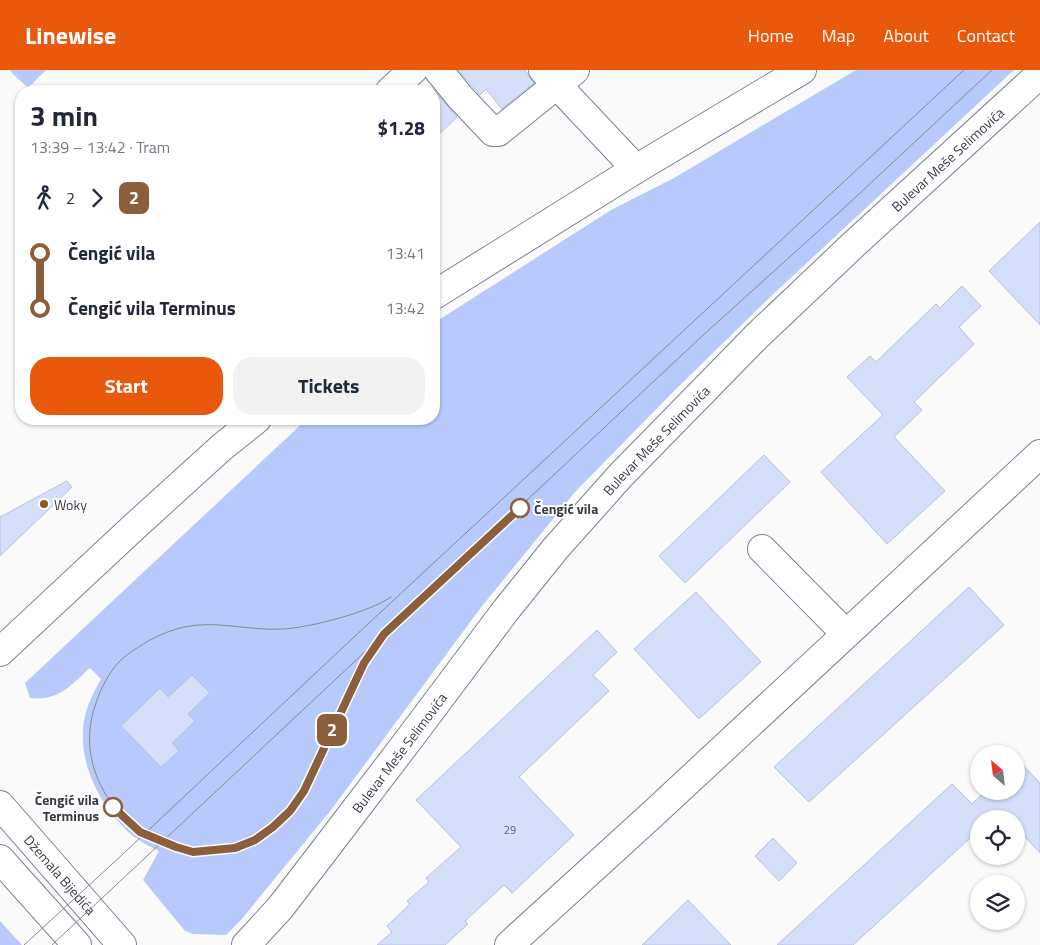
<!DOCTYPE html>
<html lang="en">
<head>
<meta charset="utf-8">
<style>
  :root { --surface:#fff; --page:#f2f2f3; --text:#1f2937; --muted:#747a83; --accent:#ea580c }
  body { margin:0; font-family:"Titillium Web",sans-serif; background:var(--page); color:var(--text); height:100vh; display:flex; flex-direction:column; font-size:19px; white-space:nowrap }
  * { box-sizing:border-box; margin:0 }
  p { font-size:16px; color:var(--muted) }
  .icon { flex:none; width:28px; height:28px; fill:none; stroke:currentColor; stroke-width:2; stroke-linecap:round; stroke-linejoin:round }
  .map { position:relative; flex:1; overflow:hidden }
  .drawer { position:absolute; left:15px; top:15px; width:425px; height:340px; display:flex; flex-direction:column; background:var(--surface); border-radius:20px; box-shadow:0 1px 4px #0004 }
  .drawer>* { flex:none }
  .badge { padding:0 10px; border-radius:8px; font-size:18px; line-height:32px }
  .needle { width:32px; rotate:332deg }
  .fabs { position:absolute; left:970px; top:675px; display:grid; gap:10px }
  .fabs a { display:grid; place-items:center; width:55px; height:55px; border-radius:50%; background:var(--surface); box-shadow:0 1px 4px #0004; font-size:25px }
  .map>.badge { position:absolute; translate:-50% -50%; box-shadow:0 0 0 2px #fff }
  .legs { display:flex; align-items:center; gap:8px; height:55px; padding:0 15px; font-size:16px }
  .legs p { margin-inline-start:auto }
  .summary { display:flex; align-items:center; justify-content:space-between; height:85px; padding:0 15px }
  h1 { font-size:28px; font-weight:700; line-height:38px }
  .cta { display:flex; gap:10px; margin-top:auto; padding:10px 15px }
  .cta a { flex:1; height:58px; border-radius:20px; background:var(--accent); color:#fff; font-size:20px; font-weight:700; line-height:58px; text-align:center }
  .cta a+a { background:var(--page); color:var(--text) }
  ul { padding:0 15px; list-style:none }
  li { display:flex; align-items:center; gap:18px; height:55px; font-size:19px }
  li i { display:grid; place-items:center; width:8px; height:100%; margin:0 6px; background:currentColor }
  li i::after { content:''; width:12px; height:12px; margin:-6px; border:4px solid; border-radius:50%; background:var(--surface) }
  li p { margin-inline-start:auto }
  li:first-child i { background:linear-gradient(#0000 50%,currentColor 0) }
  li:last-child i { background:linear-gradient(currentColor 50%,#0000 0) }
  header { display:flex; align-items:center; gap:30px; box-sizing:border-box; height:70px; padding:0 25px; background:var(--accent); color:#fff }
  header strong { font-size:24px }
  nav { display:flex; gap:28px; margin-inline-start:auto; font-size:18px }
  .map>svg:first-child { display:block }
  .green { fill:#b8cafb }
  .building { fill:#d5dffa; stroke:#b7c1db }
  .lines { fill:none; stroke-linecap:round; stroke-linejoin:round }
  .minor-casing { stroke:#788199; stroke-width:30 }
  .major-casing { stroke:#788199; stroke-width:30 }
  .minor { stroke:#fff; stroke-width:28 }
  .major { stroke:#fff; stroke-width:28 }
  .tram { stroke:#87898f; stroke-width:1 }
  .line-1-casing { stroke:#fff; stroke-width:11 }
  .line-1 { stroke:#8b5e3c; stroke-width:8 }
  .poi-dot { fill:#95571c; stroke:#fff; stroke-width:2 }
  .stop-1-dot { fill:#fff; stroke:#8b5e3c; stroke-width:2.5 }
  .labels { text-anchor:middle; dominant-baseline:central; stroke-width:4; stroke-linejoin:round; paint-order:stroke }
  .number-label { font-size:11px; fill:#5e6472 }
  .street-label { font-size:14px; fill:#373b45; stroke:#fff }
  .poi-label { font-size:14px; fill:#373b45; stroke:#fff; text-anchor:start }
  .stop-label { font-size:14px; font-weight:bold; fill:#373b45; stroke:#fff; text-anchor:start }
</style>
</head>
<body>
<header>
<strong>Linewise</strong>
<nav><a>Home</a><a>Map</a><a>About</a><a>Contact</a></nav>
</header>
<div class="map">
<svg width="1040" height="875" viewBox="0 0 1040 875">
  <rect width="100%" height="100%" fill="#fafafa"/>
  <!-- green -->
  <g class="green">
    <path d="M9 0H46L28 18Z"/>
    <path d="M856 0H1014L767 230 674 321 575 422 482 536 331 740 241 850 226 865 193 864 185 861 143 810 159 781C150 777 141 772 133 766 104 741 81 701 83 662 83 643 92 625 101 609L90 598C70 616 59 631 30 628L25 613 307 349H434V253L611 140 674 108Z"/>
    <path d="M0 851 22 875H0Z"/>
  </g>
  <!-- building -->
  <g class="building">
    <path d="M458 0H525L534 13 502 39 486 19 480 25Z"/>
    <path d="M434 20 457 47 434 69Z"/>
    <path d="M1040 152V255L989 201Z"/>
    <path d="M962 216 981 236 959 257 974 274 914 332 922 340 894 367 945 421 887 474 821 402 883 345 847 307 870 286 876 292 936 234 940 238Z"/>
    <path d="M764 385 790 412 685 513 659 486Z"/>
    <path d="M67 411 72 417 0 486V447Z"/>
    <path d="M969 517 1004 555 809 732 774 697Z"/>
    <path d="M696 522 761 592 699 649 634 579Z"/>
    <path d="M597 560 617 582 593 605 609 621 519 707 574 765 512 823 504 815 465 851 468 854 445 875H377L392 862 387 856 410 834 407 831 429 812 426 808 461 777 416 730Z"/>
    <path d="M192 605 210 623 188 644 195 651 172 673 179 681 161 697 121 656 160 618 168 627Z"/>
    <path d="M1016 688 1040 713V783L1016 757V749H1008L1000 740 991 749H979V760L853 875H777L952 714 972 734 984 723 983 721H1016Z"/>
    <path d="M773 768 797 793 779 811 755 786Z"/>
    <path d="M688 830 731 875H642Z"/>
  </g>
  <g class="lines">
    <defs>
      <g id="minor">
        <path d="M438 0 460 27 493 62H498L575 0"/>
        <path d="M543 0 636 99"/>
        <path d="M390 21 413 0"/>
        <path d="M762 479 846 564"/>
        <path id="s1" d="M0 735 122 875"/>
        <path d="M0 789 77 875"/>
        <path d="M509 875 656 741 1040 384"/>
      </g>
      <g id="major">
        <path d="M434 225 636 99 802 0"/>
        <path d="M0 582 135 456 222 377 257 349"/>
        <path id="s2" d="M246 875 280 838 323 782 413 664 506 540 555 479 621 405 757 266 852 176 1040 4"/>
      </g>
    </defs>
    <!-- minor casing -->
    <use href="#minor" class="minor-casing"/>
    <!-- major casing -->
    <use href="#major" class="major-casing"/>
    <!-- minor -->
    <use href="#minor" class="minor"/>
    <!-- major -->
    <use href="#major" class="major"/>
    <!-- tram -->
    <g class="tram">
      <path d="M371 582 363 593C349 625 333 657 318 689 309 707 303 728 289 743 274 757 255 773 235 779 151 801 65 717 96 633 101 618 109 602 120 591 128 583 140 576 150 570 161 564 172 560 184 557 216 550 250 561 282 559 309 558 370 542 391 527"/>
      <path d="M24 875 123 784 354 567 964 0"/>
      <path d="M52 875 700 268 845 137 992 0"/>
    </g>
  </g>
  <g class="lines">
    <defs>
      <path id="line-1" d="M113 737 140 762 176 777 193 782 235 778 255 770 273 757 290 741 304 721 364 593 384 564 520 438"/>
    </defs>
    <!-- line-1 casing -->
    <use href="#line-1" class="line-1-casing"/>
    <!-- line-1 -->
    <use href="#line-1" class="line-1"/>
  </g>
  <!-- markers -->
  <circle class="poi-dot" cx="44" cy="434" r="5"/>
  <g class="stop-1-dot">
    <circle cx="520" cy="438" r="9"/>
    <circle cx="113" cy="737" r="9"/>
  </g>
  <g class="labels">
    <!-- number labels -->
    <g class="number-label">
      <text x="510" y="760">29</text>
    </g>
    <!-- street labels -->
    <g class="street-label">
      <text stroke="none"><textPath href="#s2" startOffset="1056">Bulevar Meše Selimovića</textPath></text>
      <text stroke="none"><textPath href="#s2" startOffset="651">Bulevar Meše Selimovića</textPath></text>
      <text stroke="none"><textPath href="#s2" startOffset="246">Bulevar Meše Selimovića</textPath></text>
      <text stroke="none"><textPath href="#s1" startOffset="92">Džemala Bijedića</textPath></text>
    </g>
    <!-- poi labels -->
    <g class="poi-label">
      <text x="54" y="434">Woky</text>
    </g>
    <!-- stop labels -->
    <g class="stop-label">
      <text x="534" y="438">Čengić vila</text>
      <text x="99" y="729" text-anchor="end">Čengić vila<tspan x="99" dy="16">Terminus</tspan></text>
    </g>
  </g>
</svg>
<div class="fabs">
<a><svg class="needle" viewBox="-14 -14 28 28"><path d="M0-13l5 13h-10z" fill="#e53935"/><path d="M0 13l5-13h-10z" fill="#747a83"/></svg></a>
<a><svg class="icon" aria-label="locate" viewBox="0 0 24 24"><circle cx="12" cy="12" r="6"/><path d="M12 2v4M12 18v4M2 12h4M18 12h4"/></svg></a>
<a><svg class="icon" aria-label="layers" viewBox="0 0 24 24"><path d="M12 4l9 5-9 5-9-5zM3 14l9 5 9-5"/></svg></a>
</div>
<b class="badge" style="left:332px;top:660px;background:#8b5e3c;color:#fff">2</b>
<section class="drawer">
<div class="summary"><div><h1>3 min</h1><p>13:39 – 13:42 · Tram</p></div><b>$1.28</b></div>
<div class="legs"><svg class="icon" aria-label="walk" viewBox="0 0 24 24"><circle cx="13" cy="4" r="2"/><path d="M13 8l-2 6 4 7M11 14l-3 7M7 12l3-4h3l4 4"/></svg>2<svg class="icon" aria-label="forward" viewBox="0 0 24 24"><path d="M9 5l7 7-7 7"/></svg><b class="badge" style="background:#8b5e3c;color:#fff">2</b></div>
<ul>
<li><i style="color:#8b5e3c"></i><b>Čengić vila</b><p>13:41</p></li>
<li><i style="color:#8b5e3c"></i><b>Čengić vila Terminus</b><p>13:42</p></li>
</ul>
<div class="cta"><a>Start</a><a>Tickets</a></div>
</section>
</div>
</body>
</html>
